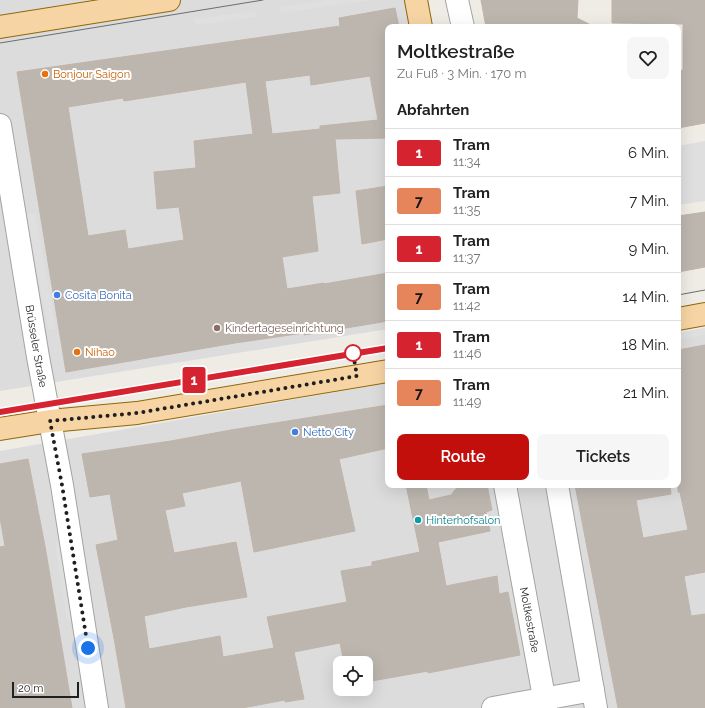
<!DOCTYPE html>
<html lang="de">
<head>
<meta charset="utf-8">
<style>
  :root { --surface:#fff; --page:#f6f6f6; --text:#222; --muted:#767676; --line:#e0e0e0; --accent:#c20f0c }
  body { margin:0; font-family:Raleway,sans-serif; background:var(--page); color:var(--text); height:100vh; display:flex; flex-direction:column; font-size:15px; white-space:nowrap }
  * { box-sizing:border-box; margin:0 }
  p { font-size:13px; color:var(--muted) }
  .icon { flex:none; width:22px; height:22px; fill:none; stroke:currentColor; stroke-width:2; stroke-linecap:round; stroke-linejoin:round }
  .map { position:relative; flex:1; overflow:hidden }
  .details { position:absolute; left:385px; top:24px; width:296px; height:464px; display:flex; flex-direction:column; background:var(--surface); border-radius:8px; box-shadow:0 4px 16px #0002 }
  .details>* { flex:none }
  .badge { padding:0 8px; border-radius:3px; font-size:14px; line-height:26px }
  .controls { position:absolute; left:333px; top:656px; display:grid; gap:8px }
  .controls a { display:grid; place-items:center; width:40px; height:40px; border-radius:8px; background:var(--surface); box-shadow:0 4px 16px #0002; font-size:20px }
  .scale { position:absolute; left:12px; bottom:10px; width:67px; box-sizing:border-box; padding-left:4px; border:2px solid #1f1f1f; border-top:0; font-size:11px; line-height:14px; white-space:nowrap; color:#1f1f1f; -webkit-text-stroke:3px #fff; paint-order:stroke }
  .you { position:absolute; width:20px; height:20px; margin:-10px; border:3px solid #fff; border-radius:50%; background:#1a73e8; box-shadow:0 0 0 6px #1a73e833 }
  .map>.badge { position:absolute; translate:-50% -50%; box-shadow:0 0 0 2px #fff }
  h2 { padding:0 12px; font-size:15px; line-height:36px }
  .round { display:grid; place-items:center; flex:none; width:42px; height:42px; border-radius:8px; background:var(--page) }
  .head { display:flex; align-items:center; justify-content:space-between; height:68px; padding:0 12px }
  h1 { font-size:19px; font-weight:600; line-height:30px }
  .action { display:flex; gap:8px; margin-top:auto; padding:8px 12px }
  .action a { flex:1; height:46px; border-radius:8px; background:var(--accent); color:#fff; font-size:16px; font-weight:600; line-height:46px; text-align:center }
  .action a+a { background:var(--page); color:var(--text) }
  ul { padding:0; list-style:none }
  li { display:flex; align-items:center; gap:12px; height:48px; padding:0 12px; border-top:1px solid var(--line) }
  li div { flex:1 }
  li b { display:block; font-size:15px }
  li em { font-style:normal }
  li .badge { min-width:44px; font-weight:700; text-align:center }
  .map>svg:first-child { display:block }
  .residential { fill:#dddcdc; fill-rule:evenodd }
  .parking { fill:#dfdfdf }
  .building { fill:#bcb6af; stroke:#c0b4a9; fill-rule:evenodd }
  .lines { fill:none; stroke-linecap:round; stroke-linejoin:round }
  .minor-casing { stroke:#a3a3a3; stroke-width:24 }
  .major-casing { stroke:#916709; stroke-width:24 }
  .minor { stroke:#fff; stroke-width:22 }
  .major { stroke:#f6d4a4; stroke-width:22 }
  .tram { stroke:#6d6d6d; stroke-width:1 }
  .line-casing { stroke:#fff; stroke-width:9 }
  .line { stroke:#d52330; stroke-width:6 }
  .walk { stroke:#1f1f1f; stroke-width:4; stroke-dasharray:0 7.2 }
  .food-dot { fill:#e8710a; stroke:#fff; stroke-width:1.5 }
  .shop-dot { fill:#3f7fe0; stroke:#fff; stroke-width:1.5 }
  .education-dot { fill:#8d6e63; stroke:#fff; stroke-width:1.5 }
  .stop-dot { fill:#fff; stroke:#d52330; stroke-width:2 }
  .culture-dot { fill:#0f9aa8; stroke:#fff; stroke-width:1.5 }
  .labels { text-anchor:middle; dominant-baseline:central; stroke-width:4; stroke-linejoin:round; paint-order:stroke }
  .food-label { font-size:11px; fill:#c56008; stroke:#fff; text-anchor:start }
  .shop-label { font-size:11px; fill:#366cbe; stroke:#fff; text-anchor:start }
  .education-label { font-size:11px; fill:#785e54; stroke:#fff; text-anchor:start }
  .street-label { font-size:11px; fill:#1f1f1f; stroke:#fff }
  .culture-label { font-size:11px; fill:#0d838f; stroke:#fff; text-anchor:start }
</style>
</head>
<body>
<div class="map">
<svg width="705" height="708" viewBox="0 0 705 708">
  <rect width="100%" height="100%" fill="#efece6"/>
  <!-- residential -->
  <g class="residential">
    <path d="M0 0H406L411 27H388V329L0 391Z"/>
    <path d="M705 328V708H0V451L388 383V485H678V333ZM340 663H366V689H340Z"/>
  </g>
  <!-- parking -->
  <g class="parking">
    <path d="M326 0H371L281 13 280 7Z"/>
    <path d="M255 11 256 17 195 25 194 19Z"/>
    <path d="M705 141V201L678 205V146Z"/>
    <path d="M35 213 56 329 48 330 27 214Z"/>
    <path d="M705 328V335L678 340V333Z"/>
    <path d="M512 485H518L553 670 548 672Z"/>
    <path d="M60 542 73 619 67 620 55 543Z"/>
  </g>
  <!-- building -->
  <g class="building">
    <path d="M481 0H578L577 18 595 27H486Z"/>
    <path d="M612 0H705V123L678 128V71L683 70V24L612 23Z"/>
    <path d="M395 8 399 27H388V138L335 139 340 193 312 196 318 251 282 257 287 289 324 283V284L388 273V321L304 335V333L235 343 66 372 17 72 340 26 339 18ZM310 75 311 85 370 76 378 120 320 126V129L272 134 265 81ZM246 82 253 134 194 141 196 168 154 172 157 209 179 207 184 240 128 249 125 230 88 236 68 107 123 98 124 101Z"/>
    <path d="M388 186V239L362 244 356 191Z"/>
    <path d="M705 212V267L678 272V216Z"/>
    <path d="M705 345V572L684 576 691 616 705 614V708H618L575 485H670L671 494 636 500 643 538 688 530 680 492H678V350Z"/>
    <path d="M388 405V448L339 459 355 531 254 552 241 481 182 493 185 506 165 510 174 553 236 542 247 597 186 607 144 616 149 649 220 636 223 657 274 648 267 617 347 602 341 571 372 566V562L420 552 406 485H426L429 500 451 495 459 485H487L492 510 486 512 490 531 438 542 446 586 497 576 499 594 508 592 520 655 428 673V671L366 682V663H360L359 660 344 663 340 643 294 652 304 699 285 702V700L242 708H126L114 638 96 545 118 540 110 494 90 497 82 454 171 441 231 430Z"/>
    <path d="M28 459 45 546 72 708H0V547L5 546 0 518V464Z"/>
  </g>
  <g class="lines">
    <defs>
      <g id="minor">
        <path d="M457 0 463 27"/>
        <path id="s1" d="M0 125 38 357 62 485 97 708"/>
        <path id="s2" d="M505 485 546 708"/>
        <path d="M557 485 596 708"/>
        <path d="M493 708 593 690"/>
      </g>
      <g id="major">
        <path d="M416 0 421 27"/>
        <path d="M0 27 169 0"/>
        <path d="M678 319 705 314"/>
        <path d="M0 429 50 421 137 413 388 371"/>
      </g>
    </defs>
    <!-- minor casing -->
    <use href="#minor" class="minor-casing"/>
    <!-- major casing -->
    <use href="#major" class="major-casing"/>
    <!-- minor -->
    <use href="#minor" class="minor"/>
    <!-- major -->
    <use href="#major" class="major"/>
    <!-- tram -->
    <g class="tram">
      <path d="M0 43 263 0"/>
      <path d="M678 295 705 290"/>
      <path d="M0 412 388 348"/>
    </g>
  </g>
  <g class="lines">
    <defs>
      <path id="line" d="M0 412 388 348"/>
    </defs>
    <!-- line casing -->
    <use href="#line" class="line-casing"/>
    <!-- line -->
    <use href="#line" class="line"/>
    <!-- walk -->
    <path class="walk" d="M88 648 62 485 50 421 137 413 357 376 353 353"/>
  </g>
  <!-- markers -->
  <g class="food-dot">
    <circle cx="45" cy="74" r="4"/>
    <circle cx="77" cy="352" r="4"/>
  </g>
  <g class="shop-dot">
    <circle cx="57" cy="295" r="4"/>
    <circle cx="295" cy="432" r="4"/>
  </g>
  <circle class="education-dot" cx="217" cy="328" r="4"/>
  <circle class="stop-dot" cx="353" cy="353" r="8"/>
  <circle class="culture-dot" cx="418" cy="520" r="4"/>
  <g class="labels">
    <!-- food labels -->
    <g class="food-label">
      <text x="53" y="74">Bonjour Saigon</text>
      <text x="85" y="352">Nihao</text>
    </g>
    <!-- shop labels -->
    <g class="shop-label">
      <text x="65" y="295">Cosita Bonita</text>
      <text x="303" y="432">Netto City</text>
    </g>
    <!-- education labels -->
    <g class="education-label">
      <text x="225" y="328">Kindertageseinrichtung</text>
    </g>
    <!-- street labels -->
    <g class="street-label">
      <text stroke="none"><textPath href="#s1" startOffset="224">Brüsseler Straße</textPath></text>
      <text stroke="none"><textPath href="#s2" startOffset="137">Moltkestraße</textPath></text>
    </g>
    <!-- culture labels -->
    <g class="culture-label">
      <text x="426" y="520">Hinterhofsalon</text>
    </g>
  </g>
</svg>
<div class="controls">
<a><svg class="icon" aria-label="locate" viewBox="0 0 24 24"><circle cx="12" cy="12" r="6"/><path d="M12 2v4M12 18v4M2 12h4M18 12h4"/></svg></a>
</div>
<div class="scale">20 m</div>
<div class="you" style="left:88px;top:648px"></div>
<b class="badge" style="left:194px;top:380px;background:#d52330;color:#fff">1</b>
<section class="details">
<div class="head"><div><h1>Moltkestraße</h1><p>Zu Fuß · 3 Min. · 170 m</p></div><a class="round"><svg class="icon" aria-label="heart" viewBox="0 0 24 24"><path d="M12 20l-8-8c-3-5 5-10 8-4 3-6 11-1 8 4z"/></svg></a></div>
<h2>Abfahrten</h2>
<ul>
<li><span class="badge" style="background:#d52330;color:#fff">1</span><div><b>Tram</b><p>11:34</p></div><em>6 Min.</em></li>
<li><span class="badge" style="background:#e6855c;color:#111">7</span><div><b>Tram</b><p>11:35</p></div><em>7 Min.</em></li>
<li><span class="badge" style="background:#d52330;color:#fff">1</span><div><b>Tram</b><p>11:37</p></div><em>9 Min.</em></li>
<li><span class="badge" style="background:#e6855c;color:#111">7</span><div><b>Tram</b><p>11:42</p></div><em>14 Min.</em></li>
<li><span class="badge" style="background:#d52330;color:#fff">1</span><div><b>Tram</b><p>11:46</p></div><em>18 Min.</em></li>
<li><span class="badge" style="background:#e6855c;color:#111">7</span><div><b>Tram</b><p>11:49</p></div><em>21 Min.</em></li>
</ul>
<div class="action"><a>Route</a><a>Tickets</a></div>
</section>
</div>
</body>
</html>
